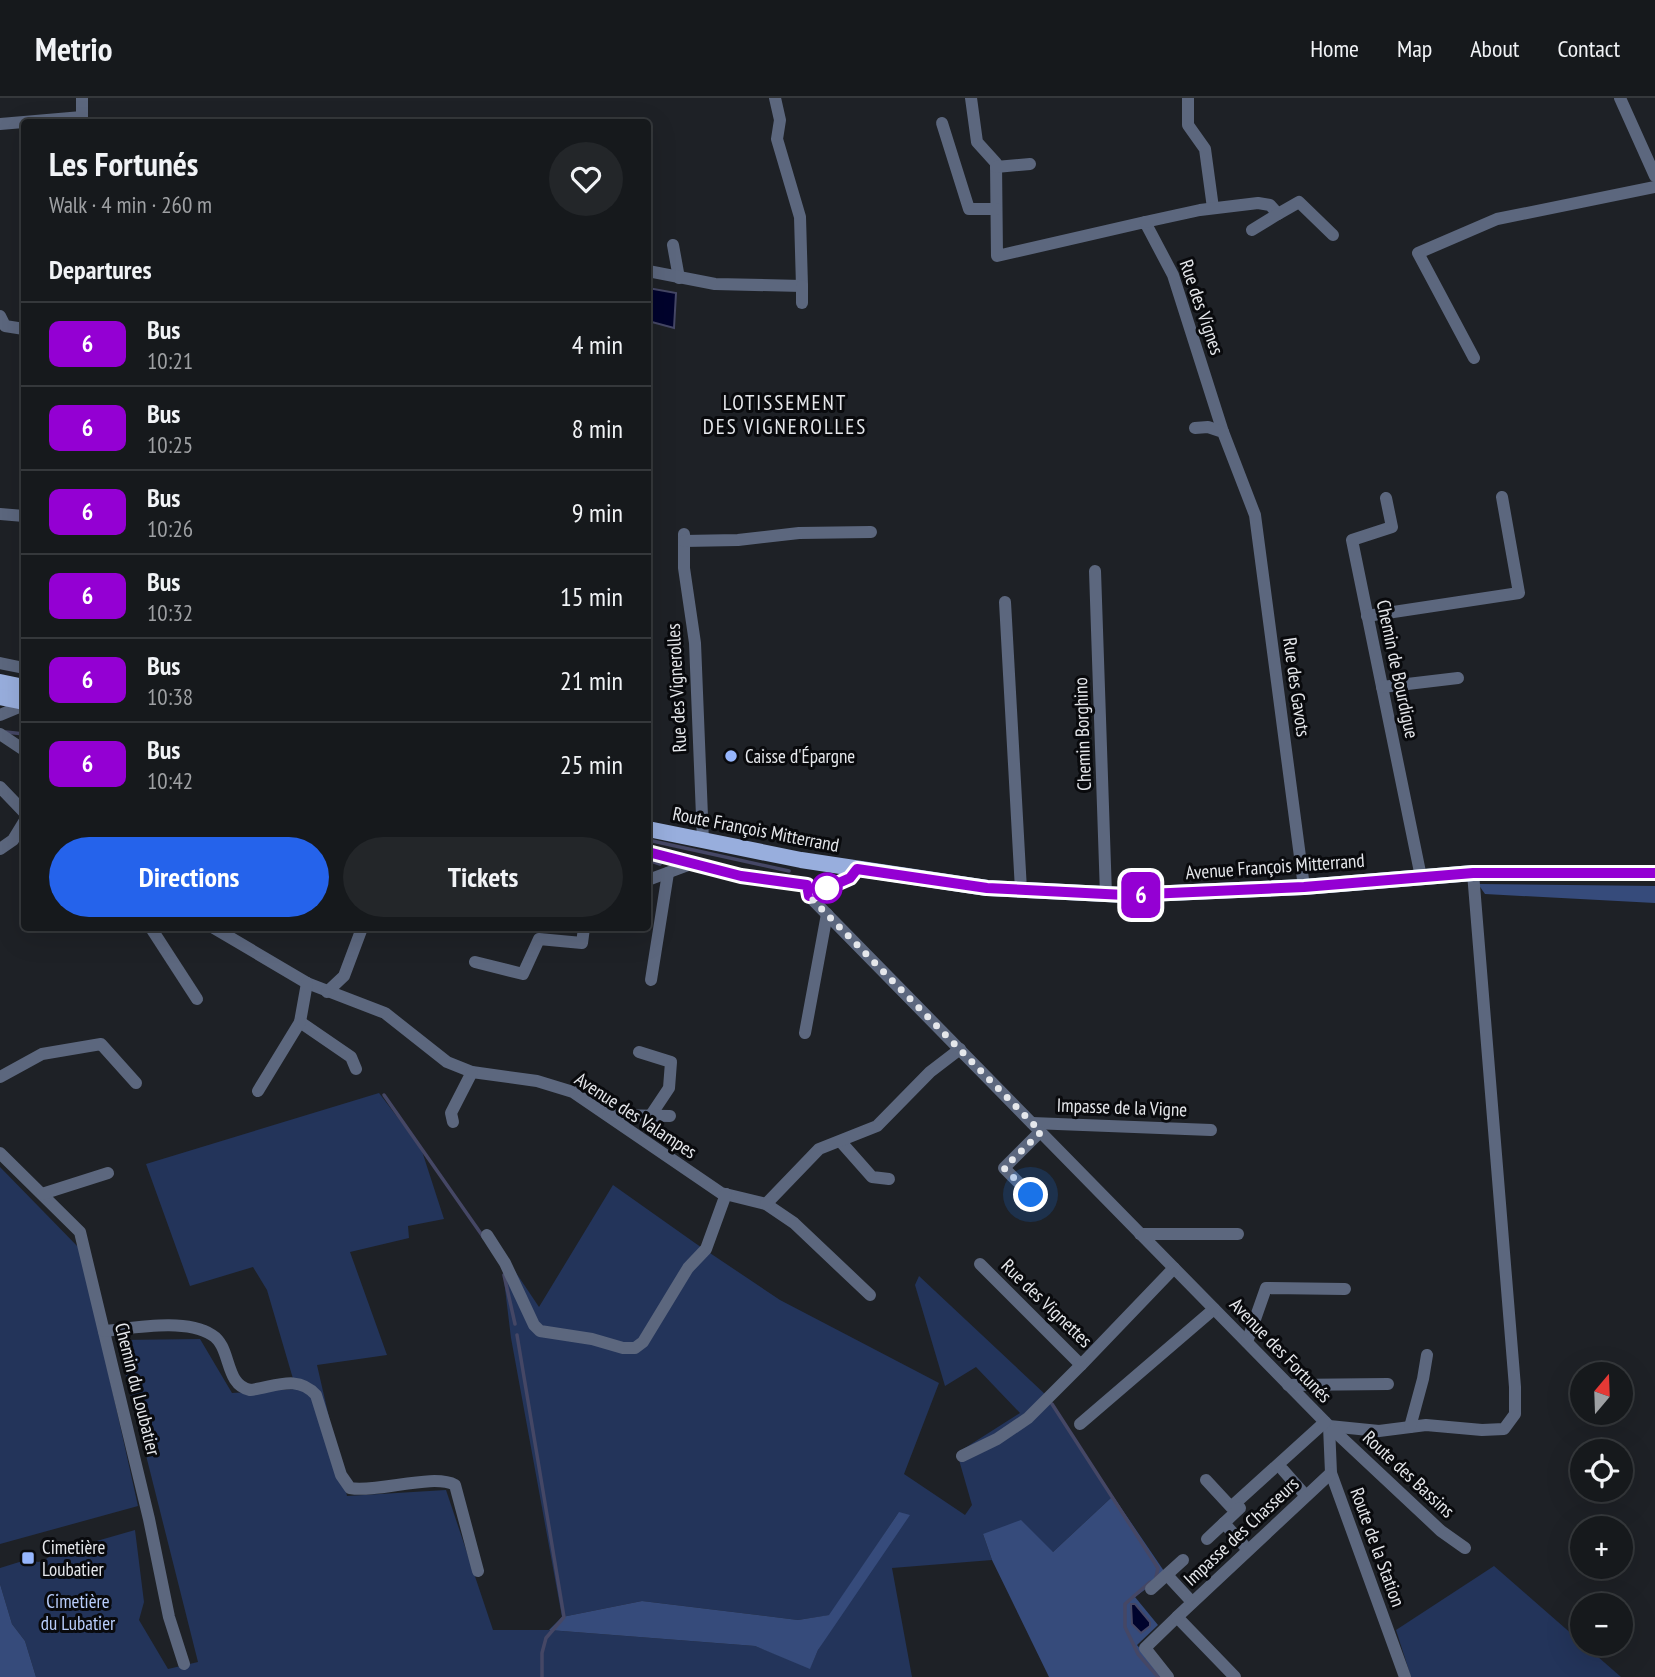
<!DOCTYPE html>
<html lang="en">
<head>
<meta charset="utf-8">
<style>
  :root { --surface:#16191c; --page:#232629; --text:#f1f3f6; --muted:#9ea0a3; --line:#35383b; --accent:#2563eb }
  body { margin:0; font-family:"PT Sans Narrow",sans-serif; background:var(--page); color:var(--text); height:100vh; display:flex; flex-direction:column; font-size:26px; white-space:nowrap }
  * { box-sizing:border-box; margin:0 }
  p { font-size:23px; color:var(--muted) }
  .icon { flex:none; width:38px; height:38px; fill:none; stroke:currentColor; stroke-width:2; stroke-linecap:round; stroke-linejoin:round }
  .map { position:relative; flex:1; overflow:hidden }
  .details { position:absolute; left:21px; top:21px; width:630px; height:812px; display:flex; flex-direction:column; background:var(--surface); border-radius:7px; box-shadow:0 7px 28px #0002,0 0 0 2px var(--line) }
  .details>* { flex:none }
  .badge { padding:0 14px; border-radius:10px; font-size:24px; line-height:46px }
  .needle { width:46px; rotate:19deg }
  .buttons { position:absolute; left:1570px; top:1264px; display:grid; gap:14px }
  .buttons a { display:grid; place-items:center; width:63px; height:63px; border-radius:50%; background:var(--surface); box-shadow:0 7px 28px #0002,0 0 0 2px var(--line); font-size:35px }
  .you { position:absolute; width:35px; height:35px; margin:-18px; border:5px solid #fff; border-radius:50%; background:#1a73e8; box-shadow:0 0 0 10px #1a73e833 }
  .map>.badge { position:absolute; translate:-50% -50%; box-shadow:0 0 0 4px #fff }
  h2 { padding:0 28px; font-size:26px; line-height:63px }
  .round { display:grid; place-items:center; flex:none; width:74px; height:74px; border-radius:37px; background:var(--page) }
  .headline { display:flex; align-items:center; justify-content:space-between; height:119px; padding:0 28px }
  h1 { font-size:33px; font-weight:700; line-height:52px }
  .action { display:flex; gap:14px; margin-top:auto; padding:14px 28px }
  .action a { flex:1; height:80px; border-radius:42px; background:var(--accent); color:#fff; font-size:28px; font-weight:700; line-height:80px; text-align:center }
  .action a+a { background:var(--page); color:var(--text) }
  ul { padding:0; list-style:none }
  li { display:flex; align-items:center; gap:21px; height:84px; padding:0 28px; border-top:2px solid var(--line) }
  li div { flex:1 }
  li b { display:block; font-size:26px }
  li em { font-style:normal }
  li .badge { min-width:77px; font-weight:700; text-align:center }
  header { display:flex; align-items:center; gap:42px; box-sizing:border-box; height:98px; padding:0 35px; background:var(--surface); border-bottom:2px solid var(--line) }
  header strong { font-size:33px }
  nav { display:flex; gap:38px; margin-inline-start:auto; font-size:24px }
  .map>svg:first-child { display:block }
  .green { fill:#23345a }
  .forest { fill:#364b7b }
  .water { fill:#00032c; stroke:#454765; stroke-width:2 }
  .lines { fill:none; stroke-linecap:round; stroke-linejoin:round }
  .stream { stroke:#454765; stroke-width:3.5 }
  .minor { stroke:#5c677e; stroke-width:12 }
  .major { stroke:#98aedd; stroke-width:16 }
  .line-casing { stroke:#fff; stroke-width:16 }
  .line { stroke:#9400d3; stroke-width:10 }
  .walk { stroke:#e5e7eb; stroke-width:7; stroke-dasharray:0 12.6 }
  .poi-dot { fill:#96b6fd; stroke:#090a0d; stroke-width:2.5 }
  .stop-dot { fill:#fff; stroke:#9400d3; stroke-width:3.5 }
  .labels { text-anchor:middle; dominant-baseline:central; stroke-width:6; stroke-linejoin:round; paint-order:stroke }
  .street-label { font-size:19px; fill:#e5e7eb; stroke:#090a0d }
  .poi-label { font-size:19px; fill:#e5e7eb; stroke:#090a0d; text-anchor:start }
  .park-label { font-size:19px; fill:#b8cdfb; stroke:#090a0d }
  .neighbourhood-label { font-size:21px; letter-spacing:2px; fill:#e5e7eb; stroke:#090a0d }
</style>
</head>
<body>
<header>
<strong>Metrio</strong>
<nav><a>Home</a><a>Map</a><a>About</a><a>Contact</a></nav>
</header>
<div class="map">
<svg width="1655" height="1579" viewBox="0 0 1655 1579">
  <rect width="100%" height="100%" fill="#1e2126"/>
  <!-- green -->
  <g class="green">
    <path d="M379 995 421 1050 444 1121 408 1128 409 1140 350 1154 387 1257 317 1267 347 1398 446 1392 493 1532H549L755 1548 810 1570 818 1552 899 1414 830 1517 798 1522 642 1503 562 1519 511 1240 503 1174 488 1133 539 1209 613 1087 695 1145 780 1202 939 1285 904 1376 965 1417 972 1407 957 1355 1020 1315 976 1269 945 1288 915 1187 919 1178 1047 1298 1113 1398 1053 1454 983 1436 992 1462 892 1470 912 1579H36L25 1543 12 1526 0 1486V1470L29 1461 38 1464 43 1463 55 1455 135 1432 144 1504 139 1522 168 1571 198 1564 117 1242 200 1241 232 1295 296 1291 267 1192 253 1169 190 1188 146 1066Z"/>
    <path d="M0 1069 81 1152 138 1408 0 1446Z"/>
    <path d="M1494 1468 1621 1579H1411L1396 1532Z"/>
  </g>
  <!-- forest -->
  <g class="forest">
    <path d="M1478 786 1655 788V805L1485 796Z"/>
    <path d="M1113 1398 1166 1476 1135 1499 1158 1527 1137 1547 1165 1579H1049L992 1462 983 1436 1021 1422 1053 1454Z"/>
    <path d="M899 1414 910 1417 818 1552 810 1571 755 1548 549 1532 562 1519 642 1503 798 1522 829 1517Z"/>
    <path d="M0 1486 12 1526 25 1543 36 1579H0Z"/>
  </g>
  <!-- water -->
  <g class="water">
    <path d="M648 190 676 195 674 230 648 223Z"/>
    <path d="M1131 1506H1135L1150 1524V1528L1141 1535 1132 1526Z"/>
  </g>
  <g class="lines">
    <!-- stream -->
    <g class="stream">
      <path d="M6 634 24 636"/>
      <path d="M648 742 789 773"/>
      <path d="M648 762 660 766"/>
      <path d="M384 997 484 1140"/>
      <path d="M504 1177 515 1226"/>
      <path d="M517 1237 564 1519 546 1540 542 1555V1579"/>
      <path d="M1052 1306 1158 1470 1156 1479"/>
      <path d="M1150 1484 1125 1506V1529L1138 1556 1158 1579"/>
    </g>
    <!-- minor -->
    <g class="minor">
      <path d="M82 0V24"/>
      <path d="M971 0 977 44 996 65 997 158 1145 124 1173 177 1223 334"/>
      <path d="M1188 0V27L1205 51 1213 110"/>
      <path d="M1620 0 1655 78"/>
      <path d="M942 25 969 111H996"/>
      <path d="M0 26 82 19"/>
      <path d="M996 69 1030 66"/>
      <path d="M1145 124 1200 112 1258 105 1270 107 1278 116 1299 104 1333 137"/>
      <path d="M1252 132 1278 116"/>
      <path d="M673 147 679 180"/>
      <path d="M648 173 715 186 802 188 800 119 777 41 780 22 775 0"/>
      <path d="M802 188V205"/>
      <path d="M0 218 5 228 24 231"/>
      <path d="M1474 260 1418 155 1497 121 1655 89"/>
      <path d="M1195 330 1208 329 1223 334 1255 417 1304 789"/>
      <path d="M1386 400 1392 429 1352 442 1421 779"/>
      <path d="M0 416 24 418"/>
      <path d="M684 436V470L695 545 703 743"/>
      <path d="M684 443 738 442 799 435 871 434"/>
      <path d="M1095 473 1106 797"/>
      <path d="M1005 504 1021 792"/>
      <path d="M1367 518 1519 495 1502 399"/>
      <path d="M0 565 24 570"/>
      <path d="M1382 589 1458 580"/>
      <path d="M0 617 24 607"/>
      <path d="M0 636 24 652"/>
      <path d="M0 689 24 714"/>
      <path d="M0 751 13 742 24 724"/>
      <path d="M648 782 691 766 741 778 807 787 809 798 1329 1328 1379 1333 1426 1327 1482 1332 1504 1331 1515 1316V1289L1473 775"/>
      <path d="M151 830 197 901"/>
      <path d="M214 830 307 885 385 915 447 964 472 974 537 983 573 994 721 1095 766 1106 794 1125 870 1197"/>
      <path d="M475 864 523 876 539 841 582 845 584 830"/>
      <path d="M651 882 668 775"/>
      <path d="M327 894 344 878 362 830"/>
      <path d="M300 924 351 959 356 971"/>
      <path d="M805 935 827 816"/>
      <path d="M639 954 671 964 669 990 651 1017"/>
      <path d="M0 979 42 956 101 946 136 985"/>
      <path d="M258 993 300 924 307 885"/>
      <path d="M608 1017 670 1018"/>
      <path d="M453 1024 451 1015 472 974"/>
      <path d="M1032 1025 1211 1032"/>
      <path d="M841 1044 872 1079 889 1081"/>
      <path d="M0 1055 80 1134 149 1421 169 1519 184 1566"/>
      <path d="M42 1096 108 1075"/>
      <path d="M1031 1097 1004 1070 1040 1034"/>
      <path d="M766 1106 819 1051 877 1028 930 974 960 951"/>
      <path d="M1140 1136H1238"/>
      <path d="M487 1137 505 1165 534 1227 540 1233 592 1241 623 1250H635L643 1244 688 1170 706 1151 726 1096"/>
      <path d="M980 1166 1081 1267 1174 1170"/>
      <path d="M104 1233C135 1230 185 1220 212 1237 232 1249 224 1287 250 1292 275 1289 297 1276 316 1297L341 1377 350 1390C378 1395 433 1375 455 1387L478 1473"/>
      <path d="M1247 1244 1266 1190 1345 1191"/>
      <path d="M1288 1287 1388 1286"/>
      <path d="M1080 1326 1214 1211"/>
      <path d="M1329 1328 1331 1375 1405 1579"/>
      <path d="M1329 1328 1441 1433 1465 1450"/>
      <path d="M1410 1329 1423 1281 1427 1257"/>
      <path d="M962 1358 997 1341 1028 1320 1081 1267"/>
      <path d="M1283 1372 1306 1398"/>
      <path d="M1206 1382 1231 1409 1325 1324"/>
      <path d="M1224 1425 1248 1452"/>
      <path d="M1207 1441 1240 1410"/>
      <path d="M1167 1477 1192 1504"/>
      <path d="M1151 1491 1183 1462"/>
      <path d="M1168 1579 1145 1550 1177 1519"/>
      <path d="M1235 1579 1177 1519 1331 1375"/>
    </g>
    <!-- major -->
    <g class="major">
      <path d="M0 584 24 589"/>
      <path d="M0 599 24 604"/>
      <path d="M648 731 801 762 987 790 1125 797 1304 789 1473 775H1655"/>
    </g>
  </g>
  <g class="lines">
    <defs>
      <path id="line" d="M648 754 741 778 807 787 809 798 850 780 857 771 987 790 1125 797 1304 789 1473 775H1655"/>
    </defs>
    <!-- line casing -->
    <use href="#line" class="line-casing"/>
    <!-- line -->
    <use href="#line" class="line"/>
    <!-- walk -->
    <path class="walk" d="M827 790 809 798 1041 1034 1004 1070 1031 1097"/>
  </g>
  <!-- markers -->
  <g class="poi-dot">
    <circle cx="731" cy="658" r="7"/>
    <rect x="21" y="1453" width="14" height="14" rx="3.5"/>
  </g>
  <circle class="stop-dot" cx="827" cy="790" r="14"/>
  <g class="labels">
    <!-- street labels -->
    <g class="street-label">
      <text transform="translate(1202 209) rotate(71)">Rue des Vignes</text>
      <text transform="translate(1398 571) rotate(78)">Chemin de Bourdigue</text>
      <text transform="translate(1297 589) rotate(82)">Rue des Gavots</text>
      <text transform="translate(676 590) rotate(-93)">Rue des Vignerolles</text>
      <text transform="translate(1082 636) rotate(-92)">Chemin Borghino</text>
      <text transform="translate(756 731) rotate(11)">Route François Mitterrand</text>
      <text transform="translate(1275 768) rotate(-4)">Avenue François Mitterrand</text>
      <text transform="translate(1122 1009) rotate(2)">Impasse de la Vigne</text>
      <text transform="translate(636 1017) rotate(33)">Avenue des Valampes</text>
      <text transform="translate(1047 1205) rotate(44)">Rue des Vignettes</text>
      <text transform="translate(1281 1252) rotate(46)">Avenue des Fortunés</text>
      <text transform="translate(138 1291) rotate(76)">Chemin du Loubatier</text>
      <text transform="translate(1409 1376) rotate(43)">Route des Bassins</text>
      <text transform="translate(1241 1433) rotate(-43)">Impasse des Chasseurs</text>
      <text transform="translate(1378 1449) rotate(70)">Route de la Station</text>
    </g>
    <!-- poi labels -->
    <g class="poi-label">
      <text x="745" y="658">Caisse d'Épargne</text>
      <text x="42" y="1449">Cimetière<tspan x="42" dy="22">Loubatier</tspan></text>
    </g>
    <!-- park labels -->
    <g class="park-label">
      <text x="78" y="1503">Cimetière<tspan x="78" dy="22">du Lubatier</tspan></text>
    </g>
    <!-- neighbourhood labels -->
    <g class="neighbourhood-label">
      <text x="785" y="304">LOTISSEMENT<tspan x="785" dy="24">DES VIGNEROLLES</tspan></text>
    </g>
  </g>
</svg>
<div class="buttons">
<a><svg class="needle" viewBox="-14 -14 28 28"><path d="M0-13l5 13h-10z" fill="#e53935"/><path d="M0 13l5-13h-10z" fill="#9ea0a3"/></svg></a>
<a><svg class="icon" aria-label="locate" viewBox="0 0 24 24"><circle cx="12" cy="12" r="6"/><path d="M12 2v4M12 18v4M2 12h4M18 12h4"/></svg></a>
<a>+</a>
<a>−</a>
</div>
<div class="you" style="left:1031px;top:1097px"></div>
<b class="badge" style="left:1141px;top:797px;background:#9400d3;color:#fff">6</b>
<section class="details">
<div class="headline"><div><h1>Les Fortunés</h1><p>Walk · 4 min · 260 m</p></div><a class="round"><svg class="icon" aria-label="heart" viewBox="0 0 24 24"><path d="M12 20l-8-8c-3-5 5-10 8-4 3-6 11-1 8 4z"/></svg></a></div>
<h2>Departures</h2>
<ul>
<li><span class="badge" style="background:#9400d3;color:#fff">6</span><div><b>Bus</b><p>10:21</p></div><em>4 min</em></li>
<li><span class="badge" style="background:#9400d3;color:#fff">6</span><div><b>Bus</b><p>10:25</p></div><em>8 min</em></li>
<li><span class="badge" style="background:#9400d3;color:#fff">6</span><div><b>Bus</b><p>10:26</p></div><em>9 min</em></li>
<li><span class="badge" style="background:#9400d3;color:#fff">6</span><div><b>Bus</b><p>10:32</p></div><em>15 min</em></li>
<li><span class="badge" style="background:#9400d3;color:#fff">6</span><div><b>Bus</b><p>10:38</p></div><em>21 min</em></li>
<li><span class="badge" style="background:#9400d3;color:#fff">6</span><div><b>Bus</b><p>10:42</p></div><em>25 min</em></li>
</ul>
<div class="action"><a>Directions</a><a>Tickets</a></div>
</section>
</div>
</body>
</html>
